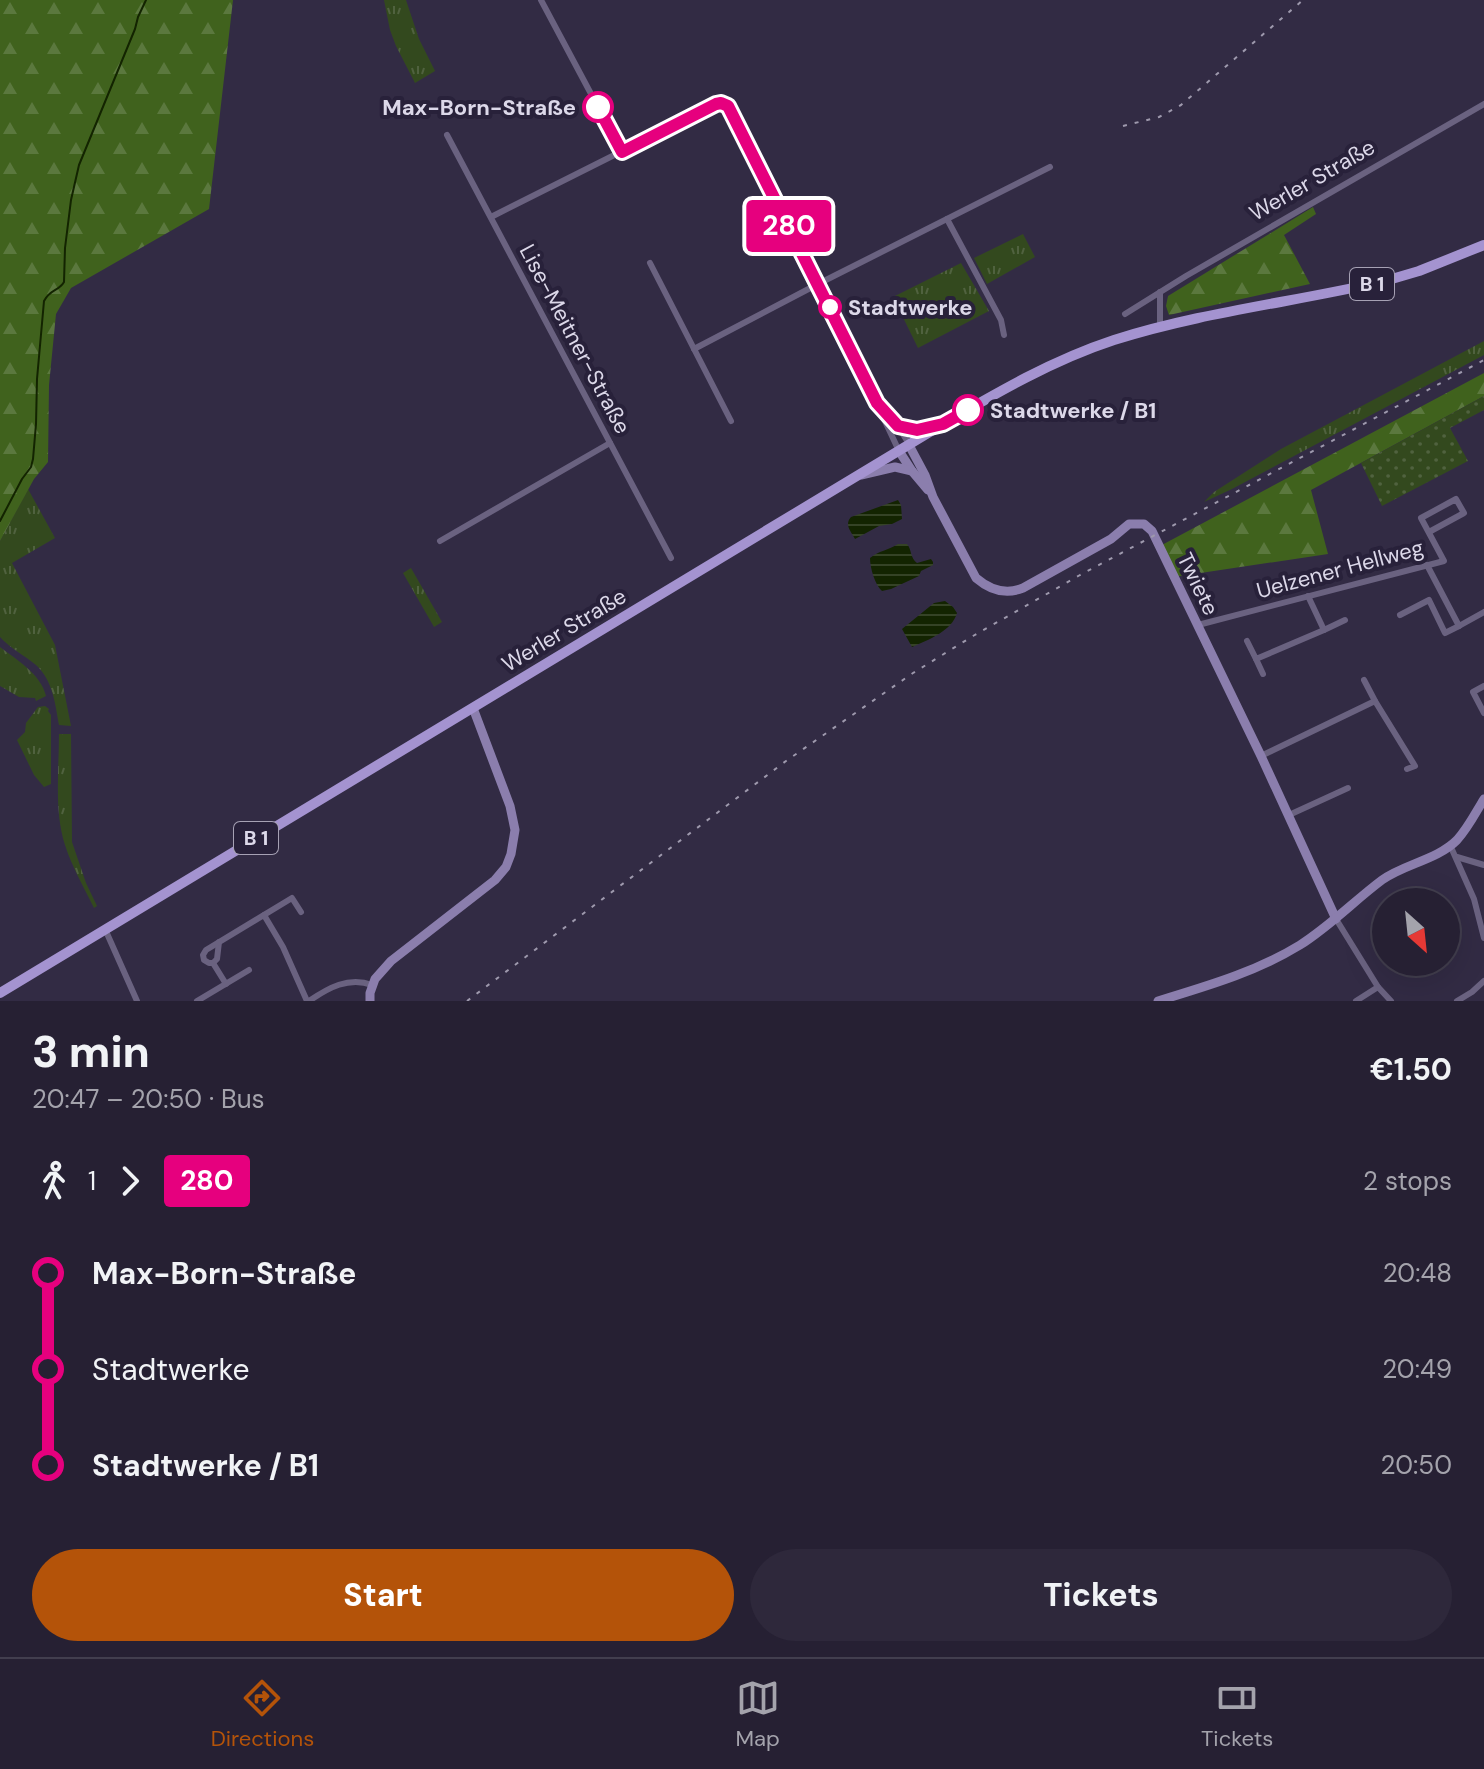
<!DOCTYPE html>
<html lang="en">
<head>
<meta charset="utf-8">
<style>
  :root { --surface:#262033; --page:#2e283b; --text:#f1f3f6; --muted:#a4a3ac; --line:#423e4e; --accent:#b45309 }
  body { margin:0; font-family:"DM Sans",sans-serif; background:var(--page); color:var(--text); height:100vh; display:flex; flex-direction:column; font-size:30px; white-space:nowrap }
  * { box-sizing:border-box; margin:0 }
  p { font-size:26px; color:var(--muted) }
  .icon { flex:none; width:44px; height:44px; fill:none; stroke:currentColor; stroke-width:2; stroke-linecap:round; stroke-linejoin:round }
  .map { position:relative; height:1001px; overflow:hidden }
  .sheet { display:flex; flex-direction:column; background:var(--surface); flex:1 }
  .sheet>* { flex:none }
  .badge { padding:0 16px; border-radius:6px; font-size:28px; line-height:52px }
  .needle { width:52px; rotate:153deg }
  .buttons { position:absolute; left:1372px; top:888px; display:grid; gap:16px }
  .buttons a { display:grid; place-items:center; width:88px; height:88px; border-radius:50%; background:var(--surface); box-shadow:0 8px 32px #0002,0 0 0 2px var(--line); font-size:40px }
  .map>.badge { position:absolute; translate:-50% -50%; box-shadow:0 0 0 4px #fff }
  .legs { display:flex; align-items:center; gap:12px; height:88px; padding:0 32px; font-size:26px }
  .legs p { margin-inline-start:auto }
  .head { display:flex; align-items:center; justify-content:space-between; height:136px; padding:0 32px }
  h1 { font-size:44px; font-weight:800; line-height:60px }
  .button { display:flex; gap:16px; margin-top:auto; padding:16px 32px }
  .button a { flex:1; height:92px; border-radius:48px; background:var(--accent); color:#fff; font-size:32px; font-weight:800; line-height:92px; text-align:center }
  .button a+a { background:var(--page); color:var(--text) }
  ul { padding:0 32px; list-style:none }
  li { display:flex; align-items:center; gap:28px; height:96px; font-size:30px }
  li i { display:grid; place-items:center; width:12px; height:100%; margin:0 10px; background:currentColor }
  li i::after { content:''; width:20px; height:20px; margin:-10px; border:6px solid; border-radius:50%; background:var(--surface) }
  li p { margin-inline-start:auto }
  li:first-child i { background:linear-gradient(#0000 50%,currentColor 0) }
  li:last-child i { background:linear-gradient(currentColor 50%,#0000 0) }
  .menu { display:flex; justify-content:space-around; align-items:center; height:112px; border-top:2px solid var(--line); background:var(--surface); font-size:22px; color:var(--muted) }
  .menu a { display:grid; justify-items:center; gap:4px }
  .menu .current { color:var(--accent) }
  .map>svg:first-child { display:block }
  .grass { fill:url(#grass-tufts) }
  .forest { fill:url(#forest-firs) }
  .park { fill:url(#park-dots) }
  .water { fill:url(#water-rules) }
  .lines { fill:none; stroke-linecap:round; stroke-linejoin:round }
  .stream { stroke:#132401; stroke-width:2 }
  .street { stroke:#6a6280; stroke-width:6 }
  .secondary { stroke:#8b7ead; stroke-width:9 }
  .primary { stroke:#a493d0; stroke-width:10 }
  .rail { stroke:#9e99ad; stroke-width:2; stroke-dasharray:4 8; stroke-linecap:butt }
  .line-1-casing { stroke:#fff; stroke-width:18 }
  .line-1 { stroke:#e6007e; stroke-width:12 }
  .stop-1-dot { fill:#fff; stroke:#e6007e; stroke-width:4 }
  .labels { text-anchor:middle; dominant-baseline:central; stroke-width:8; stroke-linejoin:round; paint-order:stroke }
  .shield { fill:#28213a; stroke:#a6a1b4; stroke-width:2 }
  .shield-label { font-size:20px; font-weight:bold; fill:#dcd8e9 }
  .stop-label { font-size:22px; font-weight:bold; fill:#dcd8e9; stroke:#28213a; text-anchor:start }
  .street-label { font-size:22px; fill:#dcd8e9; stroke:#28213a }
</style>
</head>
<body>
<div class="map">
<svg width="1484" height="1001" viewBox="0 0 1484 1001">
  <defs>
    <pattern id="grass-tufts" width="24" height="20" patternUnits="userSpaceOnUse" patternTransform="scale(2)"><rect width="24" height="20" fill="#33491e"/><path d="M3 7l-1-3M5 7V3M7 7l1-3M15 17l-1-3M17 17v-4M19 17l1-3" fill="none" stroke="#50623f"/></pattern>
    <pattern id="forest-firs" width="22" height="20" patternUnits="userSpaceOnUse" patternTransform="scale(2)"><rect width="22" height="20" fill="#40621d"/><path d="M5 1l3.5 6h-7zM16 11l3.5 6h-7z" fill="#5b783e"/></pattern>
    <pattern id="park-dots" width="8" height="8" patternUnits="userSpaceOnUse" patternTransform="scale(2)"><rect width="8" height="8" fill="#33491e"/><path d="M2 2h.1M6 6h.1" fill="none" stroke="#50623f" stroke-width="1.8" stroke-linecap="round"/></pattern>
    <pattern id="water-rules" width="6" height="5" patternUnits="userSpaceOnUse" patternTransform="scale(2)"><rect width="6" height="5" fill="#132401"/><path d="M0 2.5h6" fill="none" stroke="#354326"/></pattern>
  </defs>
  <rect width="100%" height="100%" fill="#322b44"/>
  <!-- grass -->
  <g class="grass">
    <path d="M384 0H406L419 39 435 71 415 83 396 46 390 30Z"/>
    <path d="M1023 234 1035 257 987 284 974 258Z"/>
    <path d="M961 263 989 311 918 348 893 297Z"/>
    <path d="M1484 341V355L1232 489 1204 502 1214 492 1281 449Z"/>
    <path d="M28 489 55 538 12 563 55 645 71 726 59 725C55 703 53 681 36 665 24 655 11 649 0 637V541Z"/>
    <path d="M411 568 442 622 434 627 403 573Z"/>
    <path d="M0 647C17 660 41 674 46 696L36 701 35 698 19 697 0 686Z"/>
    <path d="M45 706 49 709 48 711 51 715V784L44 787 34 775 17 740 25 732 26 723 38 707Z"/>
    <path d="M59 734H71L72 842 86 883 97 906 94 908C84 887 72 867 65 845 54 811 59 770 59 734Z"/>
  </g>
  <!-- forest -->
  <g class="forest">
    <path d="M0 0H233L209 209 71 288 56 314 49 385 48 462 34 479 0 541Z"/>
    <path d="M1313 207 1316 214 1284 235 1310 284 1169 315 1166 306 1168 296Z"/>
    <path d="M1484 373V396L1311 490 1328 554 1174 577 1160 546Z"/>
  </g>
  <!-- park -->
  <path class="park" d="M1484 396V410L1450 428 1468 461 1382 506 1361 463Z"/>
  <!-- water -->
  <g class="water">
    <path d="M898 500 901 505 902 519 892 524 879 526 855 539C851 531 844 525 851 517Z"/>
    <path d="M898 544H907C912 550 910 558 917 563L931 559 933 562V565L921 571 919 576 891 589 882 591C875 585 870 568 870 558 878 551 889 550 898 544Z"/>
    <path d="M945 601 953 607 957 613C952 631 928 640 912 647L902 629 934 603Z"/>
  </g>
  <g class="lines">
    <!-- stream -->
    <path class="stream" d="M0 521 22 479 31 467 33 459 36 424 37 379 44 301C50 289 59 291 64 282L65 248 71 200 79 165 135 29 138 17 146 0"/>
    <!-- street -->
    <g class="street">
      <path d="M541 0 622 152"/>
      <path d="M447 135 671 558"/>
      <path d="M491 217 716 104H726L731 111 844 334 899 451"/>
      <path d="M947 219 1001 320 1004 335"/>
      <path d="M650 263 731 421"/>
      <path d="M1125 314 1186 276 1484 104"/>
      <path d="M1160 327V292"/>
      <path d="M694 349 818 284 1050 167"/>
      <path d="M880 405 898 426 909 444"/>
      <path d="M898 426 917 430 938 425"/>
      <path d="M440 541 610 443"/>
      <path d="M1427 565 1459 626 1484 612"/>
      <path d="M1400 615 1429 600 1445 633 1459 626"/>
      <path d="M1198 625 1444 561 1421 518 1456 499 1464 513 1429 532"/>
      <path d="M1324 630 1345 620"/>
      <path d="M1247 641 1256 659 1324 630 1308 596"/>
      <path d="M1256 659 1263 674"/>
      <path d="M1364 680 1375 701 1415 766 1407 769"/>
      <path d="M1484 686 1473 692 1484 713"/>
      <path d="M1261 756 1375 701"/>
      <path d="M1289 815 1348 788"/>
      <path d="M1450 845 1474 899 1484 938"/>
      <path d="M1457 857 1484 865"/>
      <path d="M264 915 283 947 307 1001"/>
      <path d="M1336 919 1378 987 1391 1001"/>
      <path d="M105 929 137 1001"/>
      <path d="M213 963 217 959 219 942"/>
      <path d="M226 984 213 963H209L204 960 203 955 206 950 292 898 301 912"/>
      <path d="M197 1001 249 970"/>
      <path d="M309 1001C328 988 349 976 372 985"/>
      <path d="M1356 1001 1378 987"/>
      <path d="M1457 1001 1472 992 1484 981"/>
    </g>
    <!-- secondary -->
    <g class="secondary">
      <path d="M909 445 925 475 933 497 976 578C990 590 1006 595 1023 588L1111 539 1129 524H1144L1152 531 1261 756 1336 919"/>
      <path d="M899 451 912 471 928 490"/>
      <path d="M861 475 895 467 912 471"/>
      <path d="M370 1001V993L375 979 391 961 495 880 506 867 511 854 515 830 510 806 473 708"/>
      <path d="M1158 1001C1207 986 1256 972 1300 945 1330 926 1354 901 1382 880 1404 864 1437 860 1457 840 1468 828 1476 812 1484 799"/>
    </g>
    <!-- primary -->
    <path class="primary" d="M0 993 943 424C998 392 1053 360 1114 340 1202 312 1295 302 1385 281L1419 271 1484 245"/>
    <!-- rail -->
    <g class="rail">
      <path d="M1123 126 1159 117 1181 105 1303 0"/>
      <path d="M467 1001 786 761 913 673 973 636 1080 575 1484 360"/>
    </g>
  </g>
  <g class="lines">
    <defs>
      <path id="line-1" d="M598 107 622 152 716 104 721 103 728 106 877 403 898 426 917 430 943 424 968 410"/>
    </defs>
    <!-- line-1 casing -->
    <use href="#line-1" class="line-1-casing"/>
    <!-- line-1 -->
    <use href="#line-1" class="line-1"/>
  </g>
  <!-- markers -->
  <g class="stop-1-dot">
    <circle cx="598" cy="107" r="14"/>
    <circle cx="830" cy="307" r="10"/>
    <circle cx="968" cy="410" r="14"/>
  </g>
  <g class="labels">
    <!-- shield labels -->
    <g class="shield">
      <rect x="1350" y="268" width="44" height="32" rx="6"/>
      <rect x="234" y="822" width="44" height="32" rx="6"/>
    </g>
    <g class="shield-label">
      <text x="1372" y="284">B 1</text>
      <text x="256" y="838">B 1</text>
    </g>
    <!-- stop labels -->
    <g class="stop-label">
      <text x="576" y="107" text-anchor="end">Max-Born-Straße</text>
      <text x="848" y="307">Stadtwerke</text>
      <text x="990" y="410">Stadtwerke / B1</text>
    </g>
    <!-- street labels -->
    <g class="street-label">
      <text transform="translate(1312 180) rotate(-30)">Werler Straße</text>
      <text transform="translate(575 339) rotate(62)">Lise-Meitner-Straße</text>
      <text transform="translate(1340 569) rotate(-15)">Uelzener Hellweg</text>
      <text transform="translate(1198 584) rotate(64)">Twiete</text>
      <text transform="translate(564 630) rotate(-31)">Werler Straße</text>
    </g>
  </g>
</svg>
<div class="buttons">
<a><svg class="needle" viewBox="-14 -14 28 28"><path d="M0-13l5 13h-10z" fill="#e53935"/><path d="M0 13l5-13h-10z" fill="#a4a3ac"/></svg></a>
</div>
<b class="badge" style="left:789px;top:226px;background:#e6007e;color:#fff">280</b>
</div>
<section class="sheet">
<div class="head"><div><h1>3 min</h1><p>20:47 – 20:50 · Bus</p></div><b>€1.50</b></div>
<div class="legs"><svg class="icon" aria-label="walk" viewBox="0 0 24 24"><circle cx="13" cy="4" r="2"/><path d="M13 8l-2 6 4 7M11 14l-3 7M7 12l3-4h3l4 4"/></svg>1<svg class="icon" aria-label="forward" viewBox="0 0 24 24"><path d="M9 5l7 7-7 7"/></svg><b class="badge" style="background:#e6007e;color:#fff">280</b><p>2 stops</p></div>
<ul>
<li><i style="color:#e6007e"></i><b>Max-Born-Straße</b><p>20:48</p></li>
<li><i style="color:#e6007e"></i><span>Stadtwerke</span><p>20:49</p></li>
<li><i style="color:#e6007e"></i><b>Stadtwerke / B1</b><p>20:50</p></li>
</ul>
<div class="button"><a>Start</a><a>Tickets</a></div>
</section>
<nav class="menu">
<a class="current"><svg class="icon" aria-label="directions" viewBox="0 0 24 24"><path d="M12 3l9 9-9 9-9-9zM9 14v-3h6M13 9l2 2-2 2"/></svg>Directions</a>
<a><svg class="icon" aria-label="map" viewBox="0 0 24 24"><path d="M3 6l6-2 6 2 6-2v14l-6 2-6-2-6 2zM9 4v14M15 6v14"/></svg>Map</a>
<a><svg class="icon" aria-label="tickets" viewBox="0 0 24 24"><path d="M3 7h18v10H3zM15 7v10"/></svg>Tickets</a>
</nav>
</body>
</html>
